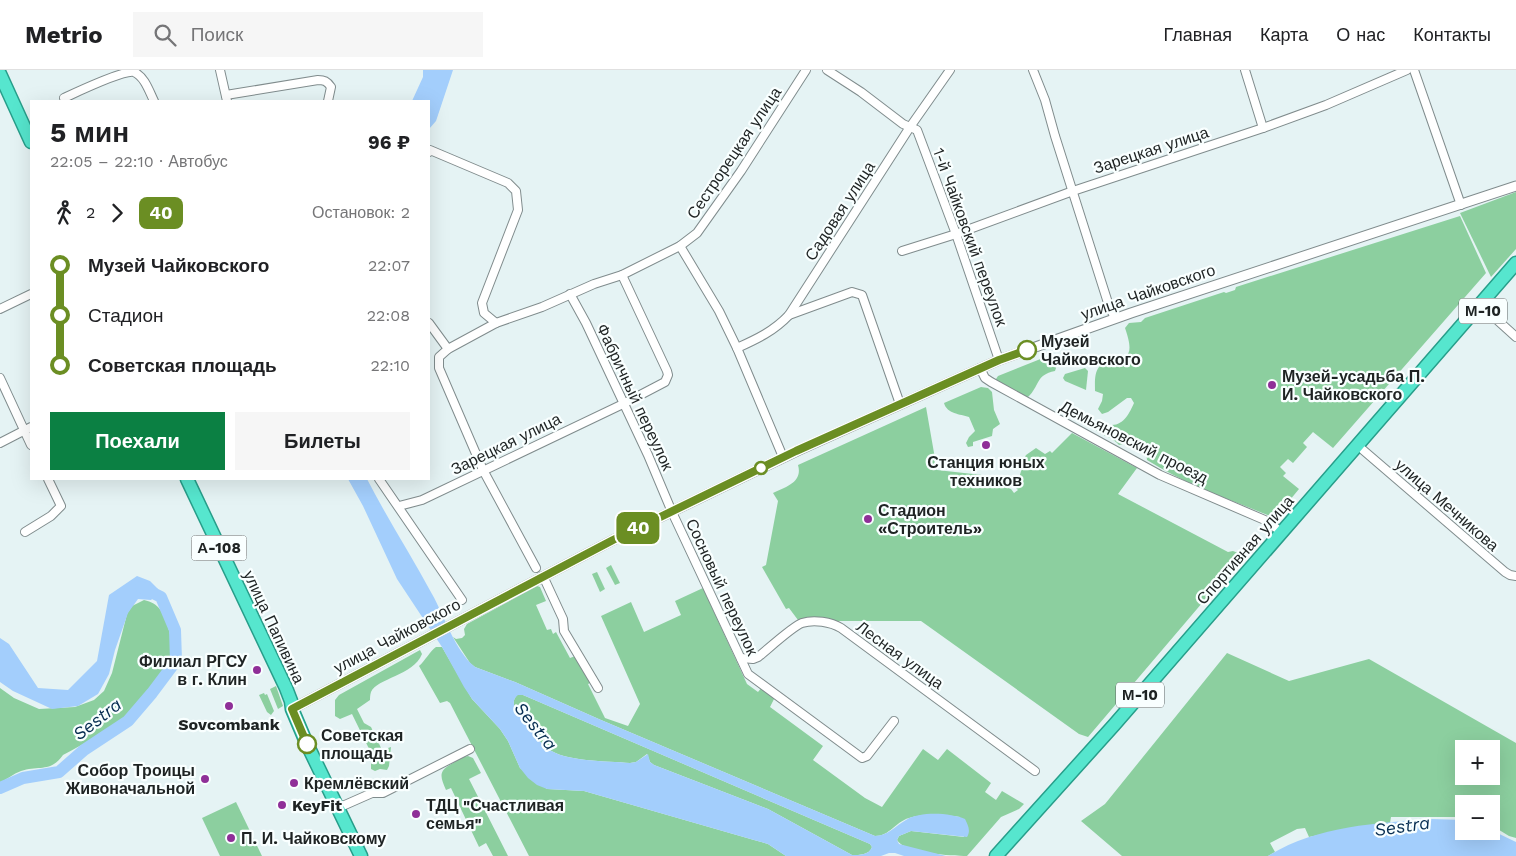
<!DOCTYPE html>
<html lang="ru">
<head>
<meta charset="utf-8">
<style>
  :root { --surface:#fff; --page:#f6f6f6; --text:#202124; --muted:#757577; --line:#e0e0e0; --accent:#0b8043 }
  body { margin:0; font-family:"Work Sans",sans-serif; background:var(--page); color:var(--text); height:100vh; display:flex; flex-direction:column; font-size:19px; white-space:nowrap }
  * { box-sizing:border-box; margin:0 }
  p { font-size:16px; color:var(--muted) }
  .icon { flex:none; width:28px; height:28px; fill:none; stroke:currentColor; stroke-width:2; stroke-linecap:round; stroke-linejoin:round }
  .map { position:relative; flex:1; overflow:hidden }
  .details { position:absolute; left:30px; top:30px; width:400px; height:380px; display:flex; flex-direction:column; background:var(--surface); border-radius:0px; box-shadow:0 5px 20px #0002 }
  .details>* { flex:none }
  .badge { padding:0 10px; border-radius:8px; font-size:18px; line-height:32px }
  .fabs { position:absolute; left:1455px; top:670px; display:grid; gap:10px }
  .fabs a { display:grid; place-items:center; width:45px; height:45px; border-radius:0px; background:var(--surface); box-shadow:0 5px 20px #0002; font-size:25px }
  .map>.badge { position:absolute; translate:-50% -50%; box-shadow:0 0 0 2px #fff }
  .legs { display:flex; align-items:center; gap:8px; height:55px; padding:0 20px; font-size:16px }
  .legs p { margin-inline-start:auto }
  .headline { display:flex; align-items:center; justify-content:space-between; height:85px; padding:0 20px }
  h1 { font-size:28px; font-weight:700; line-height:38px }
  .button { display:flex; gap:10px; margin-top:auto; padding:10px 20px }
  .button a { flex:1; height:58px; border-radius:0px; background:var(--accent); color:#fff; font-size:20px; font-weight:700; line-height:58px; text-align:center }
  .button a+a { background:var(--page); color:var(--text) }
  ul { padding:0 20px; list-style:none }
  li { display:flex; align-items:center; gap:18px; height:50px; font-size:19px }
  li i { display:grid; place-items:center; width:8px; height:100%; margin:0 6px; background:currentColor }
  li i::after { content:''; width:12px; height:12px; margin:-6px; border:4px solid; border-radius:50%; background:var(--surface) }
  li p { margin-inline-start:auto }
  li:first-child i { background:linear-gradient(#0000 50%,currentColor 0) }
  li:last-child i { background:linear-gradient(currentColor 50%,#0000 0) }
  header { display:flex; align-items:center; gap:30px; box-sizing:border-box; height:70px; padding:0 25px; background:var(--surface); border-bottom:1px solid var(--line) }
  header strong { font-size:24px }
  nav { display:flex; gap:28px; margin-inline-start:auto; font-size:18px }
  .search { width:350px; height:45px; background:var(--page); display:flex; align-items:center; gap:12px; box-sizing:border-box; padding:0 18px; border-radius:0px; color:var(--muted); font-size:19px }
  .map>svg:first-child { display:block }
  .green { fill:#8ccf9f; fill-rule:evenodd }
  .water { fill:#a3cefc; fill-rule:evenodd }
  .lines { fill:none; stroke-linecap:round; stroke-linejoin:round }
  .river { stroke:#a3cefc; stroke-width:12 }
  .minor-casing { stroke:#808c8d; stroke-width:10 }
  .tertiary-casing { stroke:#808c8d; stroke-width:11 }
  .trunk-casing { stroke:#279e8a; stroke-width:15 }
  .minor { stroke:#fff; stroke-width:8 }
  .tertiary { stroke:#fff; stroke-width:9 }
  .trunk { stroke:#56e6ce; stroke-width:12 }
  .line-1-casing { stroke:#fff; stroke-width:11 }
  .line-1 { stroke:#6b8e23; stroke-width:8 }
  .stop-1-dot { fill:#fff; stroke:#6b8e23; stroke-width:2.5 }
  .poi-dot { fill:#8f2f98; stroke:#f9ffff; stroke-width:2 }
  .labels { text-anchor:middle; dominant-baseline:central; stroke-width:4.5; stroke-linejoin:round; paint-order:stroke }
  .shield { fill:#f9ffff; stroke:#606565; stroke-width:1 }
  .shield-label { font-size:15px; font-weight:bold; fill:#1e2323 }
  .street-label { font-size:16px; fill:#1e2323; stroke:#f9ffff }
  .stop-label { font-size:16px; font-weight:bold; fill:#1e2323; stroke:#f9ffff; text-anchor:start }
  .poi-label { font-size:16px; font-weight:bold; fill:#1e2323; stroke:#f9ffff; text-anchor:start }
  .water-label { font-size:18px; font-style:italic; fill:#062d51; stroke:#f9ffff }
</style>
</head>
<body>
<header>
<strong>Metrio</strong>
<div class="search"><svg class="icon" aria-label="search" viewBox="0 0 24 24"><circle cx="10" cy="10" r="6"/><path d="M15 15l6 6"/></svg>Поиск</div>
<nav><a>Главная</a><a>Карта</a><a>О нас</a><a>Контакты</a></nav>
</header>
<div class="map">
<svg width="1516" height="786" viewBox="0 0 1516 786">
  <rect width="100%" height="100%" fill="#e5f3f4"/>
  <!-- green -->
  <g class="green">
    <path d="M1516 122V179L1491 207 1460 143Z"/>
    <path d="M1460 146 1486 203 1333 378 1313 362 1303 373 1307 377 1293 393 1288 389 1280 397 1286 403 1283 406 1299 419 1275 448C1234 431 1184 414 1147 390L1145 372C1129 363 1132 373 1119 375 1111 365 1098 366 1093 356L1096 353C1102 353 1107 355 1112 355 1124 355 1130 342 1134 333L1131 328H1127L1108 342 1102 344 1098 339 1102 331 1103 324 1095 321C1095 314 1094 303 1099 297 1110 279 1141 303 1125 258L1129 253 1141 252 1145 248 1224 222 1226 223 1235 220 1236 217Z"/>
    <path d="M1048 286H1051L1056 298 1055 301C1035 305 1040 316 1028 327H1025L998 312 996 309 998 306Z"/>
    <path d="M1085 298 1088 301 1086 320 1065 311 1063 308 1065 304Z"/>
    <path d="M981 317 988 318 992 322 994 340 1000 354 993 359 992 366 973 372V376L968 377 966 373 969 367 975 361 969 347C960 344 947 344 944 333Z"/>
    <path d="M926 337 937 400 982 405 990 408 1002 416 1011 419 1014 423 1018 420 1016 418 1022 398 1023 390 1026 385 1036 378 1045 384 1050 381 1052 383 1072 363 1137 398 1118 424 1228 482 1233 481 1238 483 1239 487 1237 492 1088 667 1079 664 921 551H833L825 548 798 550 789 538 786 539 762 497 766 495 778 431 773 423C786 417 803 412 798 395Z"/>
    <path d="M611 495 620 513 615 515 606 498Z"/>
    <path d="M597 502 605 519 600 522 592 504Z"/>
    <path d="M537 516 540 517 546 531 536 535 547 560 551 559 553 564 556 562 570 588 578 585 594 611 588 614 605 648 628 656 640 634 601 546 631 532 644 562 681 545 675 531 703 518 747 614 758 622 762 617 775 627 770 637 823 676 813 690 865 728 882 737 923 679 938 690 947 679 991 713 985 722 996 730 1002 721 1024 734 1019 739 1001 747 967 786C952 786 904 783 897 770L899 766 911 761 964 767 960 747C944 745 924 743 909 748 895 752 890 766 875 766L601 650 515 612 475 597 470 593 453 567 456 569 462 568 465 565 464 559 467 554Z"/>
    <path d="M144 530C159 533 164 543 168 557 177 585 166 601 149 622 141 632 132 642 122 650 105 664 83 674 63 685 50 703 39 695 21 701 13 704 7 709 0 713V618L14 628 39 639 75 637 94 630 104 621 112 603 127 544 132 536Z"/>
    <path d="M436 577H442L472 629 500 659 508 671 520 698 547 719 584 721 754 770 768 774 786 786H529L450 633 447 631 440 633 419 596C425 591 430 581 436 577Z"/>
    <path d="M420 580 422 584C413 606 377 608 371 622 370 625 370 628 370 630L357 639 364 653 371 657 382 680 391 677 389 696 387 700 380 699 375 701 371 699V693L374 689 352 644 340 649 335 646V630L339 625Z"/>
    <path d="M1227 583 1289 611 1369 589 1516 673V768L1509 766 1491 755V734H1464V747H1391L1390 753 1357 757 1309 767 1305 758 1297 759 1270 773 1275 782 1268 786H1122L1081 751 1105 734ZM1464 679H1491V706H1464Z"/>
    <path d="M276 616 283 636 278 639 270 619Z"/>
    <path d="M264 623 265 625 267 624 274 641 271 645 267 642 259 625Z"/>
    <path d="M518 624 523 625 870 774 872 777C869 785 860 785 852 785L768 739 654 695 650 692 647 684 636 692 630 693C607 691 564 692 547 678 534 667 525 651 515 638 513 633 513 629 518 624Z"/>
    <path d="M468 686 473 688 481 703 469 709 508 786H493L486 773 479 777 451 718 446 720C440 706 438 701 453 693 458 690 462 687 468 686Z"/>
    <path d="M236 732 262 786H220L202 748Z"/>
  </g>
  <!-- water -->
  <g class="water">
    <path d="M423 0H453L436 51 429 59V31H412L423 7Z"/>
    <path d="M348 409H367C387 448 411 485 432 524 444 545 455 581 475 597L515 612 601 650 875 766C888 766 895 756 906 750 921 741 950 743 965 749 968 755 971 761 967 767L911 761 899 766 897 770 899 774 946 786H904L895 783H889L881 786H786L768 774 754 770 584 721 547 719 537 715 528 708 520 698 508 671 500 659 472 629 464 617 442 577 397 509 363 436ZM518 625H523L870 774 872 777C869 785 860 785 852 785L768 739 654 695 650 692 648 684 636 692 630 693C607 691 564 692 547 678 534 667 525 651 515 638 513 633 513 629 518 625Z"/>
    <path d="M137 506 150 511 158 519V523L151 530 138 529 128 543 115 580 109 604 98 624 78 636 52 639 13 621 0 612V568L9 574 38 618 68 620 97 591 109 525Z"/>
    <path d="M1431 749 1464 750V761L1491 760 1516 772V786H1268C1316 756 1377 753 1431 749Z"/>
  </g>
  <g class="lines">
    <!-- river -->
    <path class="river" d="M0 718 23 708 59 702 84 680 128 651 152 623 176 591 175 560 161 527 141 517"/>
    <defs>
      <g id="minor">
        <path d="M220 0 227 31"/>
        <path d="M827 0 861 22 903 54 917 60 956 164 999 290"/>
        <path d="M1033 0 1045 30 1055 66 1109 236 1115 248"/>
        <path d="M1245 0 1263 58"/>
        <path d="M1414 0 1461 135"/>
        <path d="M226 25 318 10C324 10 327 11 331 17L328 31"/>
        <path d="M64 28C77 22 123 0 134 2 145 7 149 21 154 31"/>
        <path d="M429 82 430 80 508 113 516 121 518 140 482 233 484 243 496 253"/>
        <path d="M680 176 719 241 737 278 783 387"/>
        <path d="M902 181 956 164 1073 121 1263 58 1326 35 1407 0"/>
        <path d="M570 224 586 253 648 385 672 442 748 604 862 688 867 686 894 651"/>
        <path d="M0 239 31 224"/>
        <path d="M1485 239 1516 267"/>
        <path d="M789 245 852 222 862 225 900 334"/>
        <path d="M429 253 448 279"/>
        <path d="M737 278C757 269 774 261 789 245L910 57 950 0"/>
        <path d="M980 298 985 308 991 312 1160 405 1267 451 1281 462"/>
        <path d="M0 308 31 375"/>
        <path d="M0 373 31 357"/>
        <path d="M1363 380 1505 502 1510 505 1516 506"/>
        <path d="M379 409 462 530"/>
        <path d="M399 436 422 430 623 334 665 312 668 305 667 301 622 205"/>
        <path d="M25 462 51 446 61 436 48 409"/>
        <path d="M536 498 483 400 439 298V287L448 279 496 253 542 237 594 214 622 205 680 176 697 163 741 101 806 0"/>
        <path d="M543 506 563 549 564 561 598 618"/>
        <path d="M741 588 753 589 758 587C767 580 793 556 802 553 814 549 831 552 841 558L1035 701"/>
        <path d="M338 738 372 723H383L470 679"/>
      </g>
      <path id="tertiary" d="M292 639 613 470 797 381 999 290 1131 243 1516 116"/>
      <g id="trunk">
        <path d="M0 4 31 72"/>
        <path d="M187 409 286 618 291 631 292 639 306 672 361 786"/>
        <path d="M996 786 1114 655 1516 193"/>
      </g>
    </defs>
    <!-- minor casing -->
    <use href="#minor" class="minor-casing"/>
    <!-- tertiary casing -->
    <use href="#tertiary" class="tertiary-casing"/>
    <!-- trunk casing -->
    <use href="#trunk" class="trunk-casing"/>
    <!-- minor -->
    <use href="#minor" class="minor"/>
    <!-- tertiary -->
    <use href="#tertiary" class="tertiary"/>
    <!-- trunk -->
    <use href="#trunk" class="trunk"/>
  </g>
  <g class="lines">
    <defs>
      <path id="line-1" d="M307 674 292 639 613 470 796 381 999 290 1027 280"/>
    </defs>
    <!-- line-1 casing -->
    <use href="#line-1" class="line-1-casing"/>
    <!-- line-1 -->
    <use href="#line-1" class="line-1"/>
  </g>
  <!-- markers -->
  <g class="stop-1-dot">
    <circle cx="1027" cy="280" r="9"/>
    <circle cx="761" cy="398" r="6"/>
    <circle cx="307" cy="674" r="9"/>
  </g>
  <g class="poi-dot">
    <circle cx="1272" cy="315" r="5"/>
    <circle cx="986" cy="375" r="5"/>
    <circle cx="868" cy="449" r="5"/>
    <circle cx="257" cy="600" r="5"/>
    <circle cx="229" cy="636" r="5"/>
    <circle cx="205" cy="709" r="5"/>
    <circle cx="294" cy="713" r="5"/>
    <circle cx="282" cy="735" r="5"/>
    <circle cx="416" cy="744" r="5"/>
    <circle cx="231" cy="768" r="5"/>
  </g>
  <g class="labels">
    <!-- shield labels -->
    <g class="shield">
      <rect x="1459" y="228.5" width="48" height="25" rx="4"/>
      <rect x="191.5" y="465.5" width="55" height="25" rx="4"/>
      <rect x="1116" y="612.5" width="48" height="25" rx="4"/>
    </g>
    <g class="shield-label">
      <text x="1483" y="241">М-10</text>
      <text x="219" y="478">А-108</text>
      <text x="1140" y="625">М-10</text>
    </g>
    <!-- street labels -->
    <g class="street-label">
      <text transform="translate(1151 80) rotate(-18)">Зарецкая улица</text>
      <text transform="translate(734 83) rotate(-56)">Сестрорецкая улица</text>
      <text transform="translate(840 141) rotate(-57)">Садовая улица</text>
      <text transform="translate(970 167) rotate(70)">1-й Чайковский переулок</text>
      <text transform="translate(1148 222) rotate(-19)">улица Чайковского</text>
      <text transform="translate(635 327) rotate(65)">Фабричный переулок</text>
      <text transform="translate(1134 372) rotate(27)">Демьяновский проезд</text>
      <text transform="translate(506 374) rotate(-26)">Зарецкая улица</text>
      <text transform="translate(1447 435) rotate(41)">улица Мечникова</text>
      <text transform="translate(1245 480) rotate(-49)">Спортивная улица</text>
      <text transform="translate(722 517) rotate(65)">Сосновый переулок</text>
      <text transform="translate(274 557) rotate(65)">улица Папивина</text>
      <text transform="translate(397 566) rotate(-28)">улица Чайковского</text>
      <text transform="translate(900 585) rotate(36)">Лесная улица</text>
    </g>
    <!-- stop labels -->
    <g class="stop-label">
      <text x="1041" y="271">Музей<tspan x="1041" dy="18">Чайковского</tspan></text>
      <text x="321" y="665">Советская<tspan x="321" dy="18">площадь</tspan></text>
    </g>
    <!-- poi labels -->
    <g class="poi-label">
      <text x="1282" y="306">Музей-усадьба П.<tspan x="1282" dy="18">И. Чайковского</tspan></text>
      <text x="986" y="392" text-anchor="middle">Станция юных<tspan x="986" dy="18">техников</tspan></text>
      <text x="878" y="440">Стадион<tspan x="878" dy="18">«Строитель»</tspan></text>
      <text x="247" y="591" text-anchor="end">Филиал РГСУ<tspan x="247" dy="18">в г. Клин</tspan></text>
      <text x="229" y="654" text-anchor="middle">Sovcombank</text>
      <text x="195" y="700" text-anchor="end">Собор Троицы<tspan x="195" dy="18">Живоначальной</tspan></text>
      <text x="304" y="713">Кремлёвский</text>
      <text x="292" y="735">KeyFit</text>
      <text x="426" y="735">ТДЦ "Счастливая<tspan x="426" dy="18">семья"</tspan></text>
      <text x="241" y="768">П. И. Чайковскому</text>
    </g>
    <!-- water labels -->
    <g class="water-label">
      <text transform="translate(97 649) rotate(-38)">Sestra</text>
      <text transform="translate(536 656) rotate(51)">Sestra</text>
      <text transform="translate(1402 756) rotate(-8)">Sestra</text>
    </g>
  </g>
</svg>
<div class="fabs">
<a>+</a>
<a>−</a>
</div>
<b class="badge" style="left:638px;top:458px;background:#6b8e23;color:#fff">40</b>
<section class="details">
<div class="headline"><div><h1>5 мин</h1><p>22:05 – 22:10 · Автобус</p></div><b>96 ₽</b></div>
<div class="legs"><svg class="icon" aria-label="walk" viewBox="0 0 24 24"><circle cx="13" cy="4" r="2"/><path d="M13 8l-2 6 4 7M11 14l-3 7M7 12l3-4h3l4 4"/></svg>2<svg class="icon" aria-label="forward" viewBox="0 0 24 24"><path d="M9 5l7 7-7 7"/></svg><b class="badge" style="background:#6b8e23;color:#fff">40</b><p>Остановок: 2</p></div>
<ul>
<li><i style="color:#6b8e23"></i><b>Музей Чайковского</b><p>22:07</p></li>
<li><i style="color:#6b8e23"></i><span>Стадион</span><p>22:08</p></li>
<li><i style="color:#6b8e23"></i><b>Советская площадь</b><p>22:10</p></li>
</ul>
<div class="button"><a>Поехали</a><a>Билеты</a></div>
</section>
</div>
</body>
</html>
